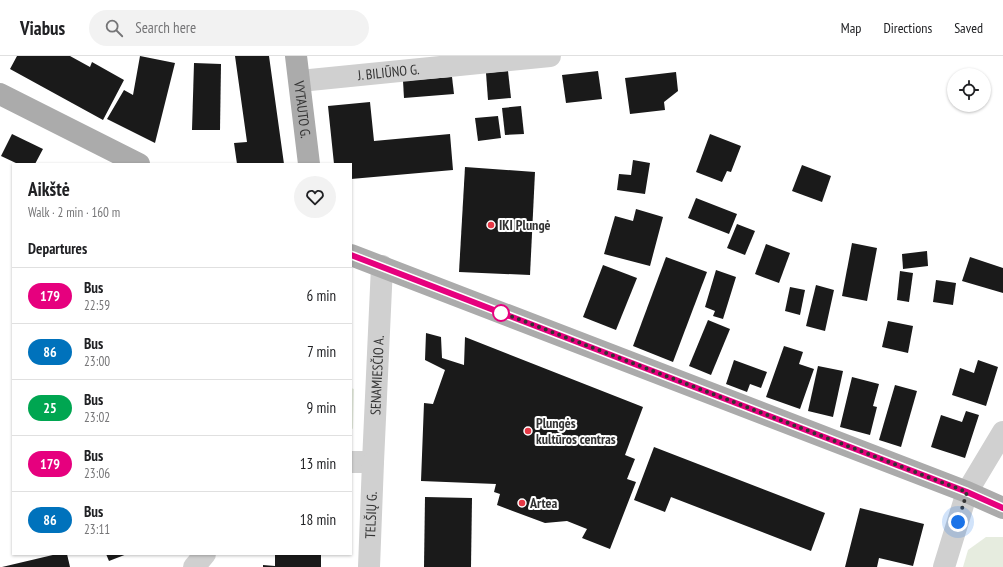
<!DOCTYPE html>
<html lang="en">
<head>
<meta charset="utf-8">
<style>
  :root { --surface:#fff; --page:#f2f2f2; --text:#202124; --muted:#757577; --line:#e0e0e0 }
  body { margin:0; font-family:"PT Sans Narrow",sans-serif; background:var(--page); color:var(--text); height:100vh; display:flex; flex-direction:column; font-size:15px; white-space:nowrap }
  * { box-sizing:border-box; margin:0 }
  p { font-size:13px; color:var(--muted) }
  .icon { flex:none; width:22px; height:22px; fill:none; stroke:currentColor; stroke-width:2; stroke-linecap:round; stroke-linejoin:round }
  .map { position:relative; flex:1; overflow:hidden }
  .details { position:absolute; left:12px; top:107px; width:340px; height:392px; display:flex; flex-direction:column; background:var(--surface); border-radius:0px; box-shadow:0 1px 3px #0004 }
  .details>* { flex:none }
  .badge { padding:0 8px; border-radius:13px; font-size:14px; line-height:26px }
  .buttons { position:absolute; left:947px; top:12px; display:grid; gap:8px }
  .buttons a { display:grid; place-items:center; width:44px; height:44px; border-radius:50%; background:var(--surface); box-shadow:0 1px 3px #0004; font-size:20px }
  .you { position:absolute; width:20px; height:20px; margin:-10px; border:3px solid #fff; border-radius:50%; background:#1a73e8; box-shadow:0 0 0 6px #1a73e833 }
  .map>.badge { position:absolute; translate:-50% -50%; box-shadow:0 0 0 2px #fff }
  h2 { padding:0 16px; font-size:15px; line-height:36px }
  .round { display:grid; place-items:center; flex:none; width:42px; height:42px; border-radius:21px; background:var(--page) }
  .head { display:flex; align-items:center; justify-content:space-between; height:68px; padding:0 16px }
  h1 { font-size:19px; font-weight:700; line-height:30px }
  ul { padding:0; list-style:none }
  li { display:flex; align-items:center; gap:12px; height:56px; padding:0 16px; border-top:1px solid var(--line) }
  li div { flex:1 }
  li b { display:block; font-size:15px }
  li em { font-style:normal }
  li .badge { min-width:44px; font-weight:700; text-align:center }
  header { display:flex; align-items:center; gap:24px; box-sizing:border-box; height:56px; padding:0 20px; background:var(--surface); border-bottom:1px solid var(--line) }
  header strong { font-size:19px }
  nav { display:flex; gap:22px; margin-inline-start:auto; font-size:14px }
  .search { width:280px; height:36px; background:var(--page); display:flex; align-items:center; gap:10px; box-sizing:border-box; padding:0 14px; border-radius:22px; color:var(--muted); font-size:15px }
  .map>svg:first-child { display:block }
  .green { fill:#e6ecdf }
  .building { fill:#1a1a1a }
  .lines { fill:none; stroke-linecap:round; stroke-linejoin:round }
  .minor { stroke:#d0d0d0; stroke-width:22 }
  .major { stroke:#ababab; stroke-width:22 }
  .line-casing { stroke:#fff; stroke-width:9 }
  .line { stroke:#e6007e; stroke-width:6 }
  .walk { stroke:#333; stroke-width:4; stroke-dasharray:0 7.2 }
  .poi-dot { fill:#e63946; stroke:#fff; stroke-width:1.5 }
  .stop-dot { fill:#fff; stroke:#e6007e; stroke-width:2 }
  .labels { text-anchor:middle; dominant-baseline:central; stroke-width:4; stroke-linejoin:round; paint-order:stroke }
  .street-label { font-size:14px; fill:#333; stroke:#fff }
  .poi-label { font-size:14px; font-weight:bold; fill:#333; stroke:#fff; text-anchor:start }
</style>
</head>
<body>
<header>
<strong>Viabus</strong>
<div class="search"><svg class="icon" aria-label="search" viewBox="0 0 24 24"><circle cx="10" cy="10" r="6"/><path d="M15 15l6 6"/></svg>Search here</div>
<nav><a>Map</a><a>Directions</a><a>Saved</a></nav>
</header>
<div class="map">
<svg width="1003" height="511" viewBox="0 0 1003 511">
  <rect width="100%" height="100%" fill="#fff"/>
  <!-- green -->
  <g class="green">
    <path d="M351 332 354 333 353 373 351 372Z"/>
    <path d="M986 481H1003V511H963L968 494Z"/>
  </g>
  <!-- building -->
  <g class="building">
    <path d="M17 0H70L90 11 92 6 124 24 103 64 10 13Z"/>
    <path d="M140 0 175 7 155 87 107 63 124 34 133 39Z"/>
    <path d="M235 0H269L284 108H237L234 87 247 86Z"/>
    <path d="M194 7 221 8 220 74H192Z"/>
    <path d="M508 15 511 42 488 44 486 17Z"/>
    <path d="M598 15 602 43 566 47 562 19Z"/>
    <path d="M676 16 678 35 664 46 665 54 630 58 625 22Z"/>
    <path d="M452 21 454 38 404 42 403 25Z"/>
    <path d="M370 46 374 85 450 78 453 114 351 123V108H334L328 50Z"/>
    <path d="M521 50 524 78 505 79 502 52Z"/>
    <path d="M498 60 501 82 478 85 475 62Z"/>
    <path d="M12 78 43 93 35 108H18L1 100Z"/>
    <path d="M710 78 741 90 731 116 727 115 722 126 696 116Z"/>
    <path d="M633 104 650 107 645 138 617 134 619 118 631 119Z"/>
    <path d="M802 109 831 120 822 146 792 135Z"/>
    <path d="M465 111 535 116 530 219 459 216Z"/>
    <path d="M696 142 737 158 729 178 688 162Z"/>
    <path d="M636 153 663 161 650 210 604 198 615 160 633 165Z"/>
    <path d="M737 168 755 175 745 199 727 192Z"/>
    <path d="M852 187 877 192 867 245 842 240Z"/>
    <path d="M766 188 790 197 779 227 755 218Z"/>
    <path d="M927 195 928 210 903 213 902 198Z"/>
    <path d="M666 201 707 216 673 306 633 290Z"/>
    <path d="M970 201 1003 212V237L962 225Z"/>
    <path d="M603 209 637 222 616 274 583 261Z"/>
    <path d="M716 214 736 221 723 263 713 260 715 255 705 251Z"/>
    <path d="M900 215 913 217 909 246 897 244Z"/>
    <path d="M936 224 956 227 953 249 933 246Z"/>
    <path d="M816 229 834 234 825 275 806 270Z"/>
    <path d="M790 231 805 234 800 259 785 255Z"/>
    <path d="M708 264 730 273 711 319 689 310Z"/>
    <path d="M888 265 913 270 908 297 882 291Z"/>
    <path d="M426 277 441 281 442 302 464 309 465 281 643 351 625 399 635 403 627 423 636 426 610 493 582 482 587 473 567 465 545 467 497 449 500 438 494 436 496 428 421 425 424 347 433 348 445 314 425 304Z"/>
    <path d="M784 290 803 296 799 308 814 313 800 353 766 341Z"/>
    <path d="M734 304 767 316 761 332 750 328 747 336 726 328Z"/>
    <path d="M978 304 998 311 986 350 952 339 960 312 974 317Z"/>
    <path d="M818 310 843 315 833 361 808 355Z"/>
    <path d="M852 321 879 328 873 350 877 351 870 379 840 371Z"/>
    <path d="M895 329 917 335 901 391 879 384Z"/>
    <path d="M966 355 979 359 965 402 931 391 941 359 962 366Z"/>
    <path d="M654 391 825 457 811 495 671 441 665 456 634 444Z"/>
    <path d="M425 441 472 442 471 511H424Z"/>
    <path d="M860 452 924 468 913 510 879 502 877 511H845Z"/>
    <path d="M57 498H67L70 511H2Z"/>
    <path d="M106 498H127L109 505Z"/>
    <path d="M275 498H321V511H263V509L275 510Z"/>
  </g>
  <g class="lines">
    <!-- minor -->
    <g class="minor">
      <path id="s1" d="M300 25 550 0"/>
      <path id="s2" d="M351 406H373L382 210"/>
      <path d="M194 511 205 498"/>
      <path id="s3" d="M369 511 373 406"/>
      <path d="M944 511 967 436 1003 376"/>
    </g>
    <!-- major -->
    <g class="major">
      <path id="s4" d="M296 0 309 108"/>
      <path d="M0 38 139 108"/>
      <path d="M351 199 967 436 1003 452"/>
    </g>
  </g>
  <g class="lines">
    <defs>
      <path id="line" d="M351 199 967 436 1003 452"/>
    </defs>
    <!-- line casing -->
    <use href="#line" class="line-casing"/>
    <!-- line -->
    <use href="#line" class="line"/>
    <!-- walk -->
    <path class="walk" d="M501 257 500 256 967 436 958 466"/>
  </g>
  <!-- markers -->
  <g class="poi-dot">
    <circle cx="491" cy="169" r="4"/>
    <circle cx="528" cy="375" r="4"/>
    <circle cx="522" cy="447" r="4"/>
  </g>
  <circle class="stop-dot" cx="501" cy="257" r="8"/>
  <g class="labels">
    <!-- street labels -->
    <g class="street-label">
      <text stroke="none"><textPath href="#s1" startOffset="89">J. BILIŪNO G.</textPath></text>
      <text stroke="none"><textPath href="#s4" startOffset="54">VYTAUTO G.</textPath></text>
      <text stroke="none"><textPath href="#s2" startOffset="109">SENAMIESČIO A.</textPath></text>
      <text stroke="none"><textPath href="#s3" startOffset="52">TELŠIŲ G.</textPath></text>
    </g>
    <!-- poi labels -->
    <g class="poi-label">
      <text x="499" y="169">IKI Plungė</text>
      <text x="536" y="367">Plungės<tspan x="536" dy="16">kultūros centras</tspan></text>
      <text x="530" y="447">Artea</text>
    </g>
  </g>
</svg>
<div class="buttons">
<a><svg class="icon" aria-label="locate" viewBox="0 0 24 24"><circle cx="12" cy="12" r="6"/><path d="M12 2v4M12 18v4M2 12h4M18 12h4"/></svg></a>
</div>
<div class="you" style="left:958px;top:466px"></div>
<section class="details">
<div class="head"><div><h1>Aikštė</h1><p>Walk · 2 min · 160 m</p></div><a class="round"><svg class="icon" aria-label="heart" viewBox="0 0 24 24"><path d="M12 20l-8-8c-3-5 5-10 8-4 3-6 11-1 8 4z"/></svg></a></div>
<h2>Departures</h2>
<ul>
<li><span class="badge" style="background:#e6007e;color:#fff">179</span><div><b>Bus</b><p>22:59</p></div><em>6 min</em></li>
<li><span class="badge" style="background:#0072bc;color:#fff">86</span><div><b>Bus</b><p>23:00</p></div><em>7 min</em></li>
<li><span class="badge" style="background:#00a651;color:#fff">25</span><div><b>Bus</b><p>23:02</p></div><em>9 min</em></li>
<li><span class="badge" style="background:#e6007e;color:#fff">179</span><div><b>Bus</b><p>23:06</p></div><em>13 min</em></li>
<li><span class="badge" style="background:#0072bc;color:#fff">86</span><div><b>Bus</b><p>23:11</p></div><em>18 min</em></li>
</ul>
</section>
</div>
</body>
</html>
